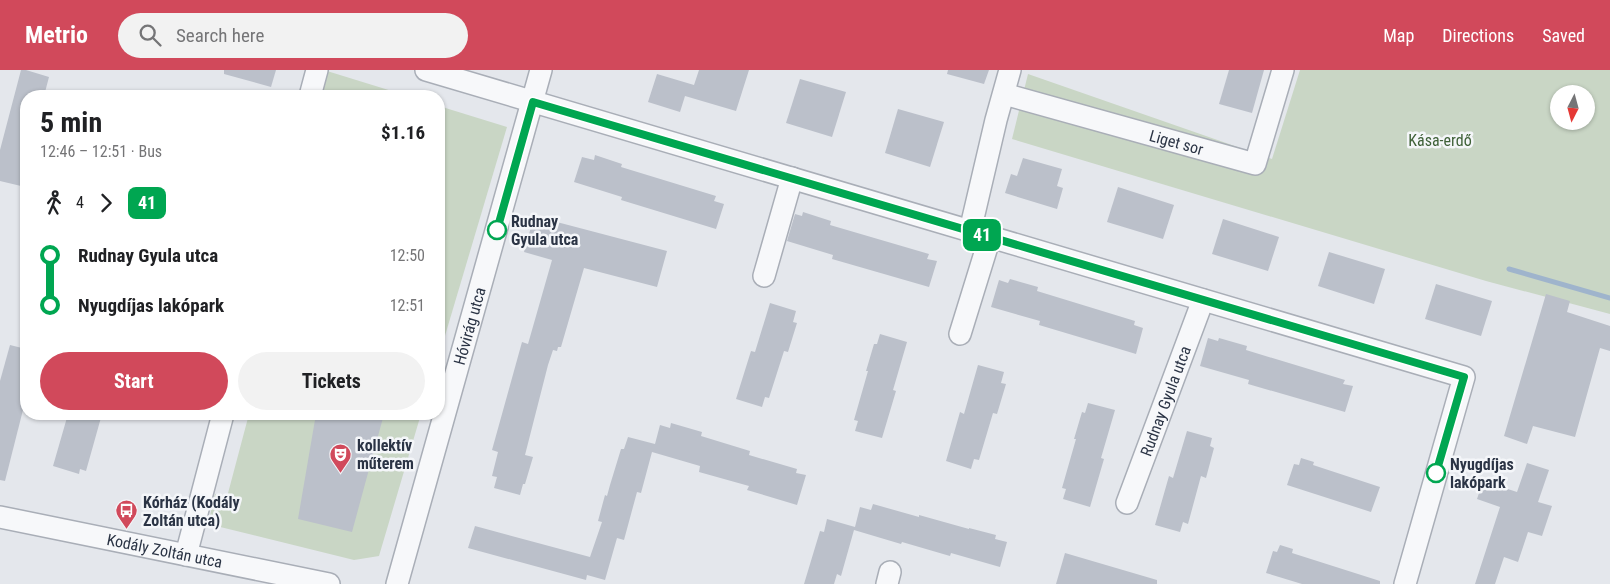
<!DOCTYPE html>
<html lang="en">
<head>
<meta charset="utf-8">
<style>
  :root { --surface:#fff; --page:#f2f2f2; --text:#202124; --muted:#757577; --accent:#d1495b }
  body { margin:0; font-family:"Roboto Condensed",sans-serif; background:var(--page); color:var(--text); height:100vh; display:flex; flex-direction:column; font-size:19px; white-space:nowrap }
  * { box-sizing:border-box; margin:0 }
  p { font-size:16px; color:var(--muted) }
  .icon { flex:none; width:28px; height:28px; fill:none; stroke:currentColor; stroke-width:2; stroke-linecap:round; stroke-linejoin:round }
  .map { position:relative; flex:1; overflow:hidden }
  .sheet { position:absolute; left:20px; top:20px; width:425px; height:330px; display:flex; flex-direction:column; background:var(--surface); border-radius:20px; box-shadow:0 1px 4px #0004 }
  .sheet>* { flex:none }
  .badge { padding:0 10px; border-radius:8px; font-size:18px; line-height:32px }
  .needle { width:32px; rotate:186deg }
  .controls { position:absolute; left:1550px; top:15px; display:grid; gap:10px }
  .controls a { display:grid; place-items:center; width:45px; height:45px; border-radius:50%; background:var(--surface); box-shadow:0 1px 4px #0004; font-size:25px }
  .map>.badge { position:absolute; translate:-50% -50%; box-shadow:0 0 0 2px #fff }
  .legs { display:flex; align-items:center; gap:8px; height:55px; padding:0 20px; font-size:16px }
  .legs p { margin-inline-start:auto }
  .overview { display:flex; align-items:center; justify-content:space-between; height:85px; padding:0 20px }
  h1 { font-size:28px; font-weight:700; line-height:38px }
  .primary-button { display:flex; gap:10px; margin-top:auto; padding:10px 20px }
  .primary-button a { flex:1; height:58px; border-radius:30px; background:var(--accent); color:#fff; font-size:20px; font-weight:700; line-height:58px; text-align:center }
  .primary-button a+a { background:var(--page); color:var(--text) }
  ul { padding:0 20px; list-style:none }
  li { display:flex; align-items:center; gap:18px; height:50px; font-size:19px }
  li i { display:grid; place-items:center; width:8px; height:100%; margin:0 6px; background:currentColor }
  li i::after { content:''; width:12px; height:12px; margin:-6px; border:4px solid; border-radius:50%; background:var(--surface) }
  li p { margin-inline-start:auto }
  li:first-child i { background:linear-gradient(#0000 50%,currentColor 0) }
  li:last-child i { background:linear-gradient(currentColor 50%,#0000 0) }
  header { display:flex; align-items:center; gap:30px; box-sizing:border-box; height:70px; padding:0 25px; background:var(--accent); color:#fff }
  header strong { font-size:24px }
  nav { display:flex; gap:28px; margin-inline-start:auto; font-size:18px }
  .search { width:350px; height:45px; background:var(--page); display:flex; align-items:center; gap:12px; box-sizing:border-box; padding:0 18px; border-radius:28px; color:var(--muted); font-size:19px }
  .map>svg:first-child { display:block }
  .green { fill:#c9d6c5; fill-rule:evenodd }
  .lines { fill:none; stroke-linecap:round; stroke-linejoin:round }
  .stream { stroke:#9fb4cc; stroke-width:5 }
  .building { fill:#bbc0ca }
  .minor-casing { stroke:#a9aeb7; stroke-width:24 }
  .minor { stroke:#f7f8fa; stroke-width:21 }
  .line-1-casing { stroke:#fff; stroke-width:11 }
  .line-1 { stroke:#00a651; stroke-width:8 }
  .stop-1-dot { fill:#fff; stroke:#00a651; stroke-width:2.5 }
  .labels { text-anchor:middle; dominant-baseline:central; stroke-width:5; stroke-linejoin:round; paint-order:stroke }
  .park-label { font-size:16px; fill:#3f6138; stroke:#f4f6f9 }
  .street-label { font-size:16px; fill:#2b3445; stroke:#f4f6f9 }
  .stop-label { font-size:16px; font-weight:bold; fill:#2b3445; stroke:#f4f6f9; text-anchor:start }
  .poi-label { font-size:16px; font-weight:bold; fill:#2b3445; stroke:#f4f6f9; text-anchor:start }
</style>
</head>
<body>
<header>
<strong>Metrio</strong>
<div class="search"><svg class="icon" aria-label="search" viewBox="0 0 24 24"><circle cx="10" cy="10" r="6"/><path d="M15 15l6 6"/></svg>Search here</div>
<nav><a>Map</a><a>Directions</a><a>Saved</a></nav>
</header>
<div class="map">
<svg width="1610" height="514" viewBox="0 0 1610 514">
  <rect width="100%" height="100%" fill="#e4e7ec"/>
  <!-- green -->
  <g class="green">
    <path d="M1300 0H1610V244L1486 211 1012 69 1028 4 1272 89ZM1559 24H1586V51H1559Z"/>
    <path d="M327 1 408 26H320Z"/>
    <path d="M439 36 507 57 439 286Z"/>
    <path d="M249 344H421L379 486 354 490 208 454 215 424 227 427Z"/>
  </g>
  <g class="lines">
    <!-- stream -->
    <path class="stream" d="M1509 199 1610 228"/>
  </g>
  <!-- building -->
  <g class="building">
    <path d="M21 0H26L49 7 44 26H26V95L21 116 0 111V80Z"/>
    <path d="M224 0H276L271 17 224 4Z"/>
    <path d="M699 0H749L736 41 685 26 680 42 648 32 657 4 694 15Z"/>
    <path d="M948 0H989L984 14 947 4Z"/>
    <path d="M1229 0H1264L1252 43 1219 34Z"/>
    <path d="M800 9 846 22 832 67 786 53Z"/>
    <path d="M898 39 944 52 930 97 885 83Z"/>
    <path d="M595 85 622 94 621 97 716 126 714 131 724 134 716 159 621 130 622 127 574 112 582 87 594 90Z"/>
    <path d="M1023 88 1062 99 1057 116 1063 118 1057 139 1005 123 1011 104 1017 106Z"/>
    <path d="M1118 117 1174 135 1163 169 1107 152Z"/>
    <path d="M803 142 831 151 830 155 929 184 927 189 937 191 929 217 832 189 833 185 787 171 795 144 802 146Z"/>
    <path d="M534 146 667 181 657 217 584 198 561 277H558L557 281 553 280 548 295 525 385 533 387 525 414H523L520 425 494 418 497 407 492 406 498 382 492 380 522 272 528 274 552 190 524 182Z"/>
    <path d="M1223 149 1279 167 1268 201 1212 184Z"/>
    <path d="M1329 182 1385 199 1374 234 1318 216Z"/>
    <path d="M1010 209 1038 217 1037 221 1135 251 1134 255 1143 258 1136 284 1039 255 1040 251 991 237 999 210 1008 213Z"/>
    <path d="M1436 214 1492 231 1481 266 1425 249Z"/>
    <path d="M1546 224 1570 231 1567 242 1610 256V281L1600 278 1575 367 1533 356 1527 374 1504 366Z"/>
    <path d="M770 233 796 241 793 252 797 253 788 282 784 281 769 328 765 327 762 337 736 329 751 281 755 282Z"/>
    <path d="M880 264 907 272 893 320 896 321 882 368 855 361 858 351 854 350 868 301H866L874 274H877Z"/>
    <path d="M1208 268 1218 271 1219 268 1247 276 1246 280 1345 310 1343 314 1353 316 1345 342 1248 314 1249 310 1200 296Z"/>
    <path d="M10 275 26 279V328L5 411 0 410V311Z"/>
    <path d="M978 295 1004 302 1001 313 1006 314 997 344 993 343 979 390 974 389 971 399 946 391 960 342 964 344Z"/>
    <path d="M1088 333 1115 340 1101 388 1104 389 1090 437 1063 429 1066 419 1062 418 1076 369H1074L1082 342 1085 343Z"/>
    <path d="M68 344H102L86 401 80 399 79 404 53 396Z"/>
    <path d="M316 344H384L352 462 298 449Z"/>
    <path d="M671 353 702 362 701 366 750 381 749 385 797 399 796 403 806 405 797 435 747 420 749 416 699 402 700 396 652 382 641 423 637 422 624 470 617 468 605 510 587 505 586 510 468 478 475 456 590 487 602 452 598 451 605 425 607 426 610 415 621 379H624L628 367 655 374 660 355 670 358Z"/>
    <path d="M1187 361 1212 368 1210 376 1214 378 1206 408 1201 406 1188 454 1183 452 1180 462 1155 455 1169 406 1173 408Z"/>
    <path d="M1301 388 1314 392 1313 395 1380 417 1371 442 1287 415 1294 394 1299 395Z"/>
    <path d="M1527 393 1549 400 1538 432 1552 436 1542 466 1528 462 1518 492 1504 487 1495 514H1475L1500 437 1477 429 1483 411 1517 422Z"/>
    <path d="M873 434 919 447V445L969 459V458L996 465 995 469 1007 472 1000 497 951 483 950 486 902 472 901 474 854 460 841 506 837 504 834 514H804L820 461 824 462 827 449 855 457 860 437 871 440Z"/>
    <path d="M1280 475 1293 479 1292 483 1380 511V514H1302L1266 503 1273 481 1277 482Z"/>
    <path d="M1065 483 1157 510V514H1056Z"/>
  </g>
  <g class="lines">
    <defs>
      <g id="minor">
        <path d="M426 0 1464 307 1405 514"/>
        <path id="s1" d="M1004 24 1255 94 1283 0"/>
        <path d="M310 26 317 0"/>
        <path d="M970 161 996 50 1010 0"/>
        <path d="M764 206 792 108"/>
        <path d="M960 264 990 167"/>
        <path id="s2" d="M1127 433 1203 230"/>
        <path id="s3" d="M0 447 329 514"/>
        <path d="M186 485 223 344"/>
        <path id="s4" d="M397 514 541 0"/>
        <path d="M887 514 890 502"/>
      </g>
    </defs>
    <!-- minor casing -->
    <use href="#minor" class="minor-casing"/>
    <!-- minor -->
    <use href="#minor" class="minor"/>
  </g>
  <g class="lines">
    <defs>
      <path id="line-1" d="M497 160 533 32 1464 307 1436 403"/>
    </defs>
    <!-- line-1 casing -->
    <use href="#line-1" class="line-1-casing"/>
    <!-- line-1 -->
    <use href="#line-1" class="line-1"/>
  </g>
  <!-- icons -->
  <defs>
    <symbol id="theatre-pin" viewBox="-11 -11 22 30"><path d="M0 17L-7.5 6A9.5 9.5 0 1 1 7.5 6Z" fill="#d1495b" stroke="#f4f6f9"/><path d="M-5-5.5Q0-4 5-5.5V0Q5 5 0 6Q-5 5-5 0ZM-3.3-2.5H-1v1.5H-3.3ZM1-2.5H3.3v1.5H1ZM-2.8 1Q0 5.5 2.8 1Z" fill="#fff"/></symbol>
    <symbol id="bus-pin" viewBox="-11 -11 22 30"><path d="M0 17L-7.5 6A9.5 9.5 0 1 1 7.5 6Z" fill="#d1495b" stroke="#f4f6f9"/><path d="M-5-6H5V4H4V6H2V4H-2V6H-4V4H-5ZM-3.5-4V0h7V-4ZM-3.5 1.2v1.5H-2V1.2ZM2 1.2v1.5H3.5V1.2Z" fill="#fff"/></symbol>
  </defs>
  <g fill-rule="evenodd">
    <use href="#theatre-pin" x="328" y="372" width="25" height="34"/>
    <use href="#bus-pin" x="114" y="428" width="25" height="34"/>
  </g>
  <!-- markers -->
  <g class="stop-1-dot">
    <circle cx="497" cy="160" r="9"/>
    <circle cx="1436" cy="403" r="9"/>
  </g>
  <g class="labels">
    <!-- park labels -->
    <g class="park-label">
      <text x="1440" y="70">Kása-erdő</text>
    </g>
    <!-- street labels -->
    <g class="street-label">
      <text stroke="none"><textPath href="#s1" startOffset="179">Liget sor</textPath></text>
      <text stroke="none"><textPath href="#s4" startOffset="268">Hóvirág utca</textPath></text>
      <text stroke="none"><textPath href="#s2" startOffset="109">Rudnay Gyula utca</textPath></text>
      <text stroke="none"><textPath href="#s3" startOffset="168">Kodály Zoltán utca</textPath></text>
    </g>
    <!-- stop labels -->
    <g class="stop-label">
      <text x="511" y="151">Rudnay<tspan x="511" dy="18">Gyula utca</tspan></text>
      <text x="1450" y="394">Nyugdíjas<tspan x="1450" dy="18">lakópark</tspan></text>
    </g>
    <!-- poi labels -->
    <g class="poi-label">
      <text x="357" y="375">kollektív<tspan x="357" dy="18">műterem</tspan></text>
      <text x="143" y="432">Kórház (Kodály<tspan x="143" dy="18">Zoltán utca)</tspan></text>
    </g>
  </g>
</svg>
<div class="controls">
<a><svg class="needle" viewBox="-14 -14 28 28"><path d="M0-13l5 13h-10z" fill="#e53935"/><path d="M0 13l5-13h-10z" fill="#757577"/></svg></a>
</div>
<b class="badge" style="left:982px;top:165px;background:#00a651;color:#fff">41</b>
<section class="sheet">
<div class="overview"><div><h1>5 min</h1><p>12:46 – 12:51 · Bus</p></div><b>$1.16</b></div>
<div class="legs"><svg class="icon" aria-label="walk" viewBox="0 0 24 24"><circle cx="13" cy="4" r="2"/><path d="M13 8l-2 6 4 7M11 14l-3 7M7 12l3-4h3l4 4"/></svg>4<svg class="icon" aria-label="forward" viewBox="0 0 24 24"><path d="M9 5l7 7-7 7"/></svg><b class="badge" style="background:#00a651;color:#fff">41</b></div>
<ul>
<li><i style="color:#00a651"></i><b>Rudnay Gyula utca</b><p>12:50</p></li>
<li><i style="color:#00a651"></i><b>Nyugdíjas lakópark</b><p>12:51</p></li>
</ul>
<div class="primary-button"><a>Start</a><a>Tickets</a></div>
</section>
</div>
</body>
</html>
